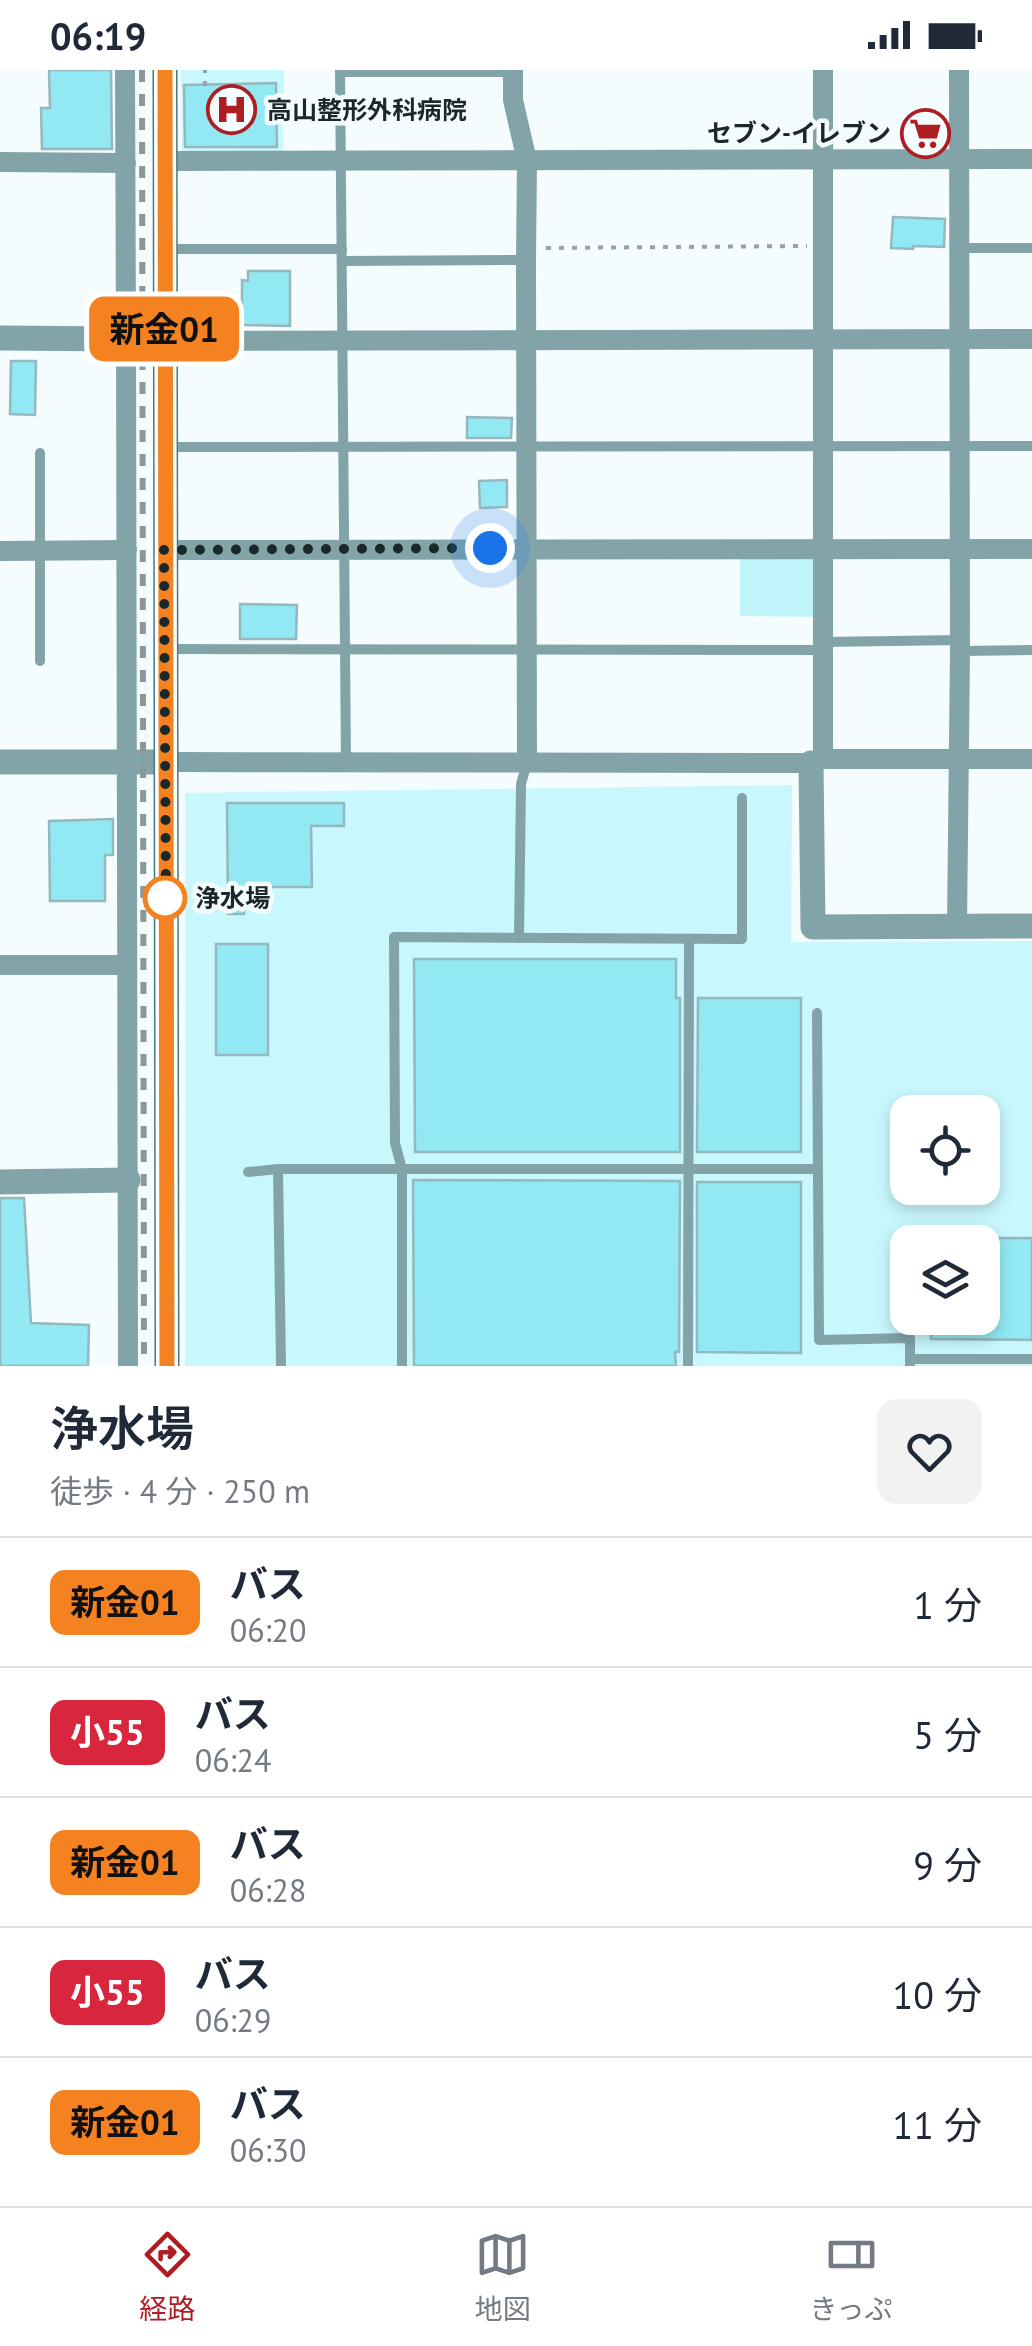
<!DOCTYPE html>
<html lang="ja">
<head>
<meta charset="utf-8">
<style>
  :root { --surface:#fff; --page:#f2f2f3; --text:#1f2937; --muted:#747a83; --line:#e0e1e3; --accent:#ae1d21 }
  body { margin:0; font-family:"PT Sans","Noto Sans JP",sans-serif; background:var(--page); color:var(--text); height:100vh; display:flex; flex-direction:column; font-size:38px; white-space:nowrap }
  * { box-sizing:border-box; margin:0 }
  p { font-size:32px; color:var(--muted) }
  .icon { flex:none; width:55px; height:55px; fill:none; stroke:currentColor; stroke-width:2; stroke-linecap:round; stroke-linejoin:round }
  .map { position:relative; height:1296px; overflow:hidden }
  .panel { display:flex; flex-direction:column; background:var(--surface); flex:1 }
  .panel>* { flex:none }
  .badge { padding:0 20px; border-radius:15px; font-size:35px; line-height:65px }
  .controls { position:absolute; left:890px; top:1025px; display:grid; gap:20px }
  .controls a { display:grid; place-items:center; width:110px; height:110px; border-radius:20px; background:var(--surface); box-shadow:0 5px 15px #0003; font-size:50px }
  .you { position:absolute; width:50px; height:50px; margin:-25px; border:8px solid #fff; border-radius:50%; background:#1a73e8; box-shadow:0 0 0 15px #1a73e833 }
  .map>.badge { position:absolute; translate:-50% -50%; box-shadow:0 0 0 5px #fff }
  .round { display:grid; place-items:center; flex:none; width:105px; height:105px; border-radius:20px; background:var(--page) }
  .summary { display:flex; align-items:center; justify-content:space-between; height:170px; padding:0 50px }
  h1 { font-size:48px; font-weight:600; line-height:75px }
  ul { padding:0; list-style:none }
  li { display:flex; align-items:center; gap:30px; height:130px; padding:0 50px; border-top:2px solid var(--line) }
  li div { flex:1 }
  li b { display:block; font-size:38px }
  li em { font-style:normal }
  li .badge { min-width:110px; font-weight:700; text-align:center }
  .status { display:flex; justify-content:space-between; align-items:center; height:70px; padding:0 50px; background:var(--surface); direction:ltr }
  .status svg { height:28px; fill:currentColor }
  .dock { display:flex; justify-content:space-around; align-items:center; height:140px; border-top:2px solid var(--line); background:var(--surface); font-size:28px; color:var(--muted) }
  .dock a { display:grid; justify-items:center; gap:5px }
  .dock .active { color:var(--accent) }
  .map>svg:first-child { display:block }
  .built { fill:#c8f8fe; fill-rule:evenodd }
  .green { fill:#bff4fb }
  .building { fill:#92e9f4; stroke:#94b8bd; stroke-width:2.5 }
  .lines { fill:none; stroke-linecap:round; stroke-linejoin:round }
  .path { stroke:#98a3a4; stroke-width:4; stroke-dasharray:5 8; stroke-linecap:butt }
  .service { stroke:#82a4a9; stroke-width:10 }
  .minor { stroke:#82a4a9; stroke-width:20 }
  .tertiary { stroke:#82a4a9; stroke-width:25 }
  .secondary { stroke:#457a81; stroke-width:25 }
  .rail { stroke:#8c9799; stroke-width:6; stroke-dasharray:12 12; stroke-linecap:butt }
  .line-casing { stroke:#fff; stroke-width:22 }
  .line { stroke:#f58220; stroke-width:15 }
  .walk { stroke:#1a282a; stroke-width:10; stroke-dasharray:0 18 }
  .stop-dot { fill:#fff; stroke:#f58220; stroke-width:5 }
  .labels { text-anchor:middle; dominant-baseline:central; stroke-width:9; stroke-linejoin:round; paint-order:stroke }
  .poi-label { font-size:25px; font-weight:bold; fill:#1a282a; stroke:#f4fcfd; text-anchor:start }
  .stop-label { font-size:25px; font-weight:bold; fill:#1a282a; stroke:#f4fcfd; text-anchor:start }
</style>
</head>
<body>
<div class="status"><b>06:19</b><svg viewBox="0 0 49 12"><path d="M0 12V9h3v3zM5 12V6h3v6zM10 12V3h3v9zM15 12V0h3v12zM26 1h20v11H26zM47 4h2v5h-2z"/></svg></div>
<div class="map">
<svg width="1032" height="1296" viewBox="0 0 1032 1296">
  <rect width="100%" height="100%" fill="#f4fcfd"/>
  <!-- built -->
  <g class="built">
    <path d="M181 0H284L283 81H182Z"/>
    <path d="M792 715 791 872 1032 871V1296H185V723ZM908 1042H982V1118H908ZM908 1172H982V1248H908Z"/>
  </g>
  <!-- green -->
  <path class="green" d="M819 487 820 547 740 546V488Z"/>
  <!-- building -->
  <g class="building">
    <path d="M49 0H111L112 79H42L41 38H50Z"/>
    <path d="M276 13 277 77H185L184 15Z"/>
    <path d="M904 51H945L944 75 904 76Z"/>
    <path d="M893 147 945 149 944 177 913 176V179L891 178Z"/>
    <path d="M248 201H290V256L242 255V210L248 211Z"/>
    <path d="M11 291H36L35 345 10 344Z"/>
    <path d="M467 347 512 348 511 368H467Z"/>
    <path d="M507 410V437L480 438 479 411Z"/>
    <path d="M240 534 297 535 296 569H240Z"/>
    <path d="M227 733H344V756H311L312 817H260V833H244V844H228Z"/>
    <path d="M113 749V785H105V831H50L49 751Z"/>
    <rect x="216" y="874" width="52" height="111"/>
    <path d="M414 889H676V928H680V1082H415Z"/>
    <path d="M698 928H801V1082H697Z"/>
    <path d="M413 1110 680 1111 679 1282H675L676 1296H414Z"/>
    <path d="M697 1112H801V1283L697 1282Z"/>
    <path d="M0 1128H24L31 1253 89 1255 88 1296H0Z"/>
    <path d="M998 1168H1032V1270L931 1269V1248H982V1217H998Z"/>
  </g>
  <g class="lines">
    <!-- path -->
    <g class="path">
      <path d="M205 16V0"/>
      <path d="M546 178 807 176"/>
    </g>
    <!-- service -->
    <g class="service">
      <path d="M340 0 346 693"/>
      <path d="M340 2H512"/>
      <path d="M959 178H1032"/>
      <path d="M165 179H342"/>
      <path d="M343 191 526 190"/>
      <path d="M165 377 1032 376"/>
      <path d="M40 383V591"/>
      <path d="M823 572 960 570"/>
      <path d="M166 579 823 580"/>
      <path d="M961 581 1032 580"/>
      <path d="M519 868 521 714 527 693"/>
      <path d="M817 943 819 1270 910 1268V1296"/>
      <path d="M278 1099 281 1296"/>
      <path d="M248 1102 278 1099H817"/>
      <path d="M910 1289H1032"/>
      <path d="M402 1296V1099L395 1073 394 867 742 869V728"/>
      <path d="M688 1296 689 869"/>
    </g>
    <!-- minor -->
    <g class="minor">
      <path d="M125 0 126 269"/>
      <path d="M513 0V30L527 91 526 190 527 693"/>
      <path d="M823 0V689"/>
      <path d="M165 91 1032 89"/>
      <path d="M0 92 126 93"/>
      <path d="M120 269H126L128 1296"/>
      <path d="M164 271 1032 269"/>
      <path d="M164 480 1032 479"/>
      <path d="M0 481 127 480"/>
      <path d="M165 692 811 693 823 689H1032"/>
      <path d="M957 856 960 581 959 0"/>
      <path d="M0 895H127"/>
    </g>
    <!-- tertiary -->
    <g class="tertiary">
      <path d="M0 268 120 269"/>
      <path d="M0 692H165"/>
      <path d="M811 693 813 857 1032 856"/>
      <path d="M0 1112 128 1110"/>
    </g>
    <!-- secondary -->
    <path class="secondary" d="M165 0 167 1296"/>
    <!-- rail -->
    <path class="rail" d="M142 0 144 1296"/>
  </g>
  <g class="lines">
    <defs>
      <path id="line" d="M165 0 167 1296"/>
    </defs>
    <!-- line casing -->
    <use href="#line" class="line-casing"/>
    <!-- line -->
    <use href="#line" class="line"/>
    <!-- walk -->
    <path class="walk" d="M165 828 166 843 164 480 490 478"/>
  </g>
  <!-- icons -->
  <defs>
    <symbol id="hospital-ring" viewBox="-11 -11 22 22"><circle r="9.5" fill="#f4fcfd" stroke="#ae1d21" stroke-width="1.5"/><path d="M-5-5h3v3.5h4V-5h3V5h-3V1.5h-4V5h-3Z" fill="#ae1d21"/></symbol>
    <symbol id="supermarket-ring" viewBox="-11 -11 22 22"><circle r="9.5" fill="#f4fcfd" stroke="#ae1d21" stroke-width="1.5"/><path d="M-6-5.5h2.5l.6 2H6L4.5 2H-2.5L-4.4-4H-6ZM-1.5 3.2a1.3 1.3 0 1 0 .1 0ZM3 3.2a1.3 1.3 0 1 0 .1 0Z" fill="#ae1d21"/></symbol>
  </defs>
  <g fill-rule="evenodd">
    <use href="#hospital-ring" x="204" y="12" width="55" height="55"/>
    <use href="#supermarket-ring" x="898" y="36" width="55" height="55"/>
  </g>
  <!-- markers -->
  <circle class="stop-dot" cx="165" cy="828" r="20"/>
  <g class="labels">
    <!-- poi labels -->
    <g class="poi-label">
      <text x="267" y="40">高山整形外科病院</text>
      <text x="891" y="63" text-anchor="end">セブン-イレブン</text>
    </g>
    <!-- stop labels -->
    <g class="stop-label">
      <text x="195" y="828">浄水場</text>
    </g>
  </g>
</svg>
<div class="controls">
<a><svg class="icon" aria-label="locate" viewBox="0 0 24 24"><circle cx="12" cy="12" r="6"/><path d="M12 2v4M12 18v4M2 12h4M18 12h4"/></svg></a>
<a><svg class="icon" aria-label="layers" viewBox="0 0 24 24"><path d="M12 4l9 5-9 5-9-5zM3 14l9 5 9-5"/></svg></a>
</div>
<div class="you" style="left:490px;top:478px"></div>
<b class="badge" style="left:164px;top:259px;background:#f58220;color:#111">新金01</b>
</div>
<section class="panel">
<div class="summary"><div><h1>浄水場</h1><p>徒歩 · 4 分 · 250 m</p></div><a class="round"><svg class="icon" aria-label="heart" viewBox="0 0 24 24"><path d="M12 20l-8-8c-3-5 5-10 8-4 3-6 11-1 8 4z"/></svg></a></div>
<ul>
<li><span class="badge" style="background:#f58220;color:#111">新金01</span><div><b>バス</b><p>06:20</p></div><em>1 分</em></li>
<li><span class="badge" style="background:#d7263d;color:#fff">小55</span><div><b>バス</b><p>06:24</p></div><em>5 分</em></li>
<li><span class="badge" style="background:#f58220;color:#111">新金01</span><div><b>バス</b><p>06:28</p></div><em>9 分</em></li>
<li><span class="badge" style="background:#d7263d;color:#fff">小55</span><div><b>バス</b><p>06:29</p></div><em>10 分</em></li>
<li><span class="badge" style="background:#f58220;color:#111">新金01</span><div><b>バス</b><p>06:30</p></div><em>11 分</em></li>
</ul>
</section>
<nav class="dock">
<a class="active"><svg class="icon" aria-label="directions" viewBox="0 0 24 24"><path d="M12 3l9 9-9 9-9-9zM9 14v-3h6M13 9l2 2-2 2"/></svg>経路</a>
<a><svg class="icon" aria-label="map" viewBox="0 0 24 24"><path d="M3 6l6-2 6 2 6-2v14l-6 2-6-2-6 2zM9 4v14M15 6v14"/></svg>地図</a>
<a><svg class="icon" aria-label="tickets" viewBox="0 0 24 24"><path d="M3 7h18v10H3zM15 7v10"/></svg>きっぷ</a>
</nav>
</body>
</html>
